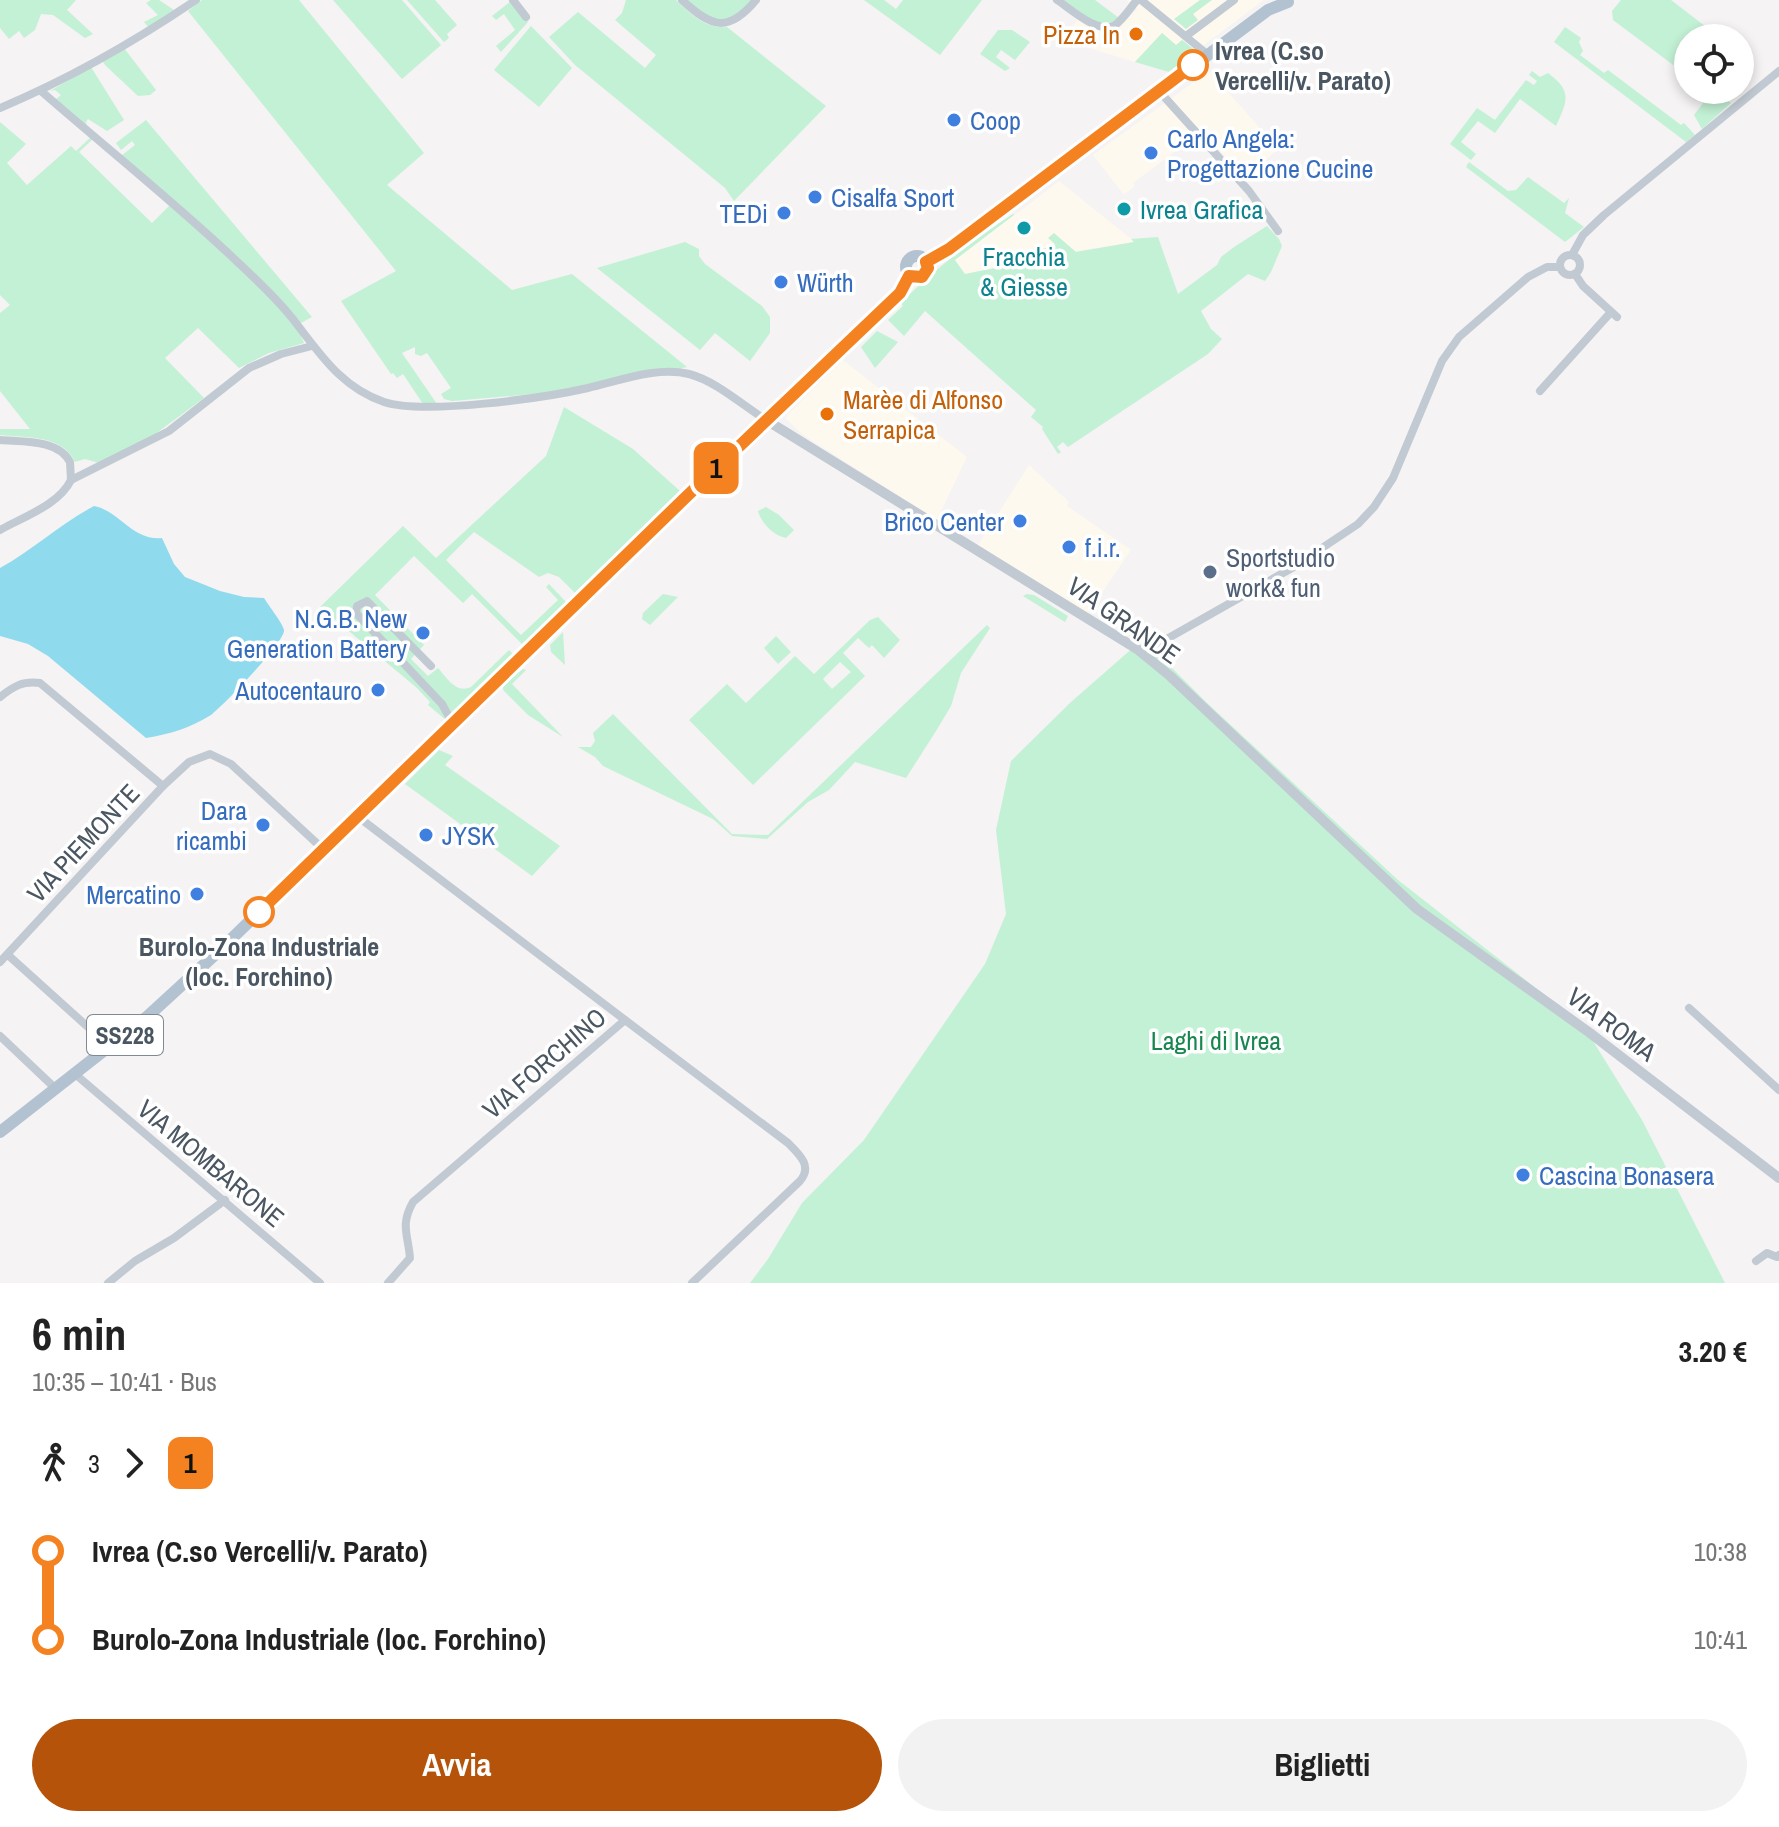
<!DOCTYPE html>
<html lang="it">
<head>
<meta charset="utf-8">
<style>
  :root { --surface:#fff; --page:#f2f2f2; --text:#222; --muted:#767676; --accent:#b45309 }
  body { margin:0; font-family:"Archivo Narrow",sans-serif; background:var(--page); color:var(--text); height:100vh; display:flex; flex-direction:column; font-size:30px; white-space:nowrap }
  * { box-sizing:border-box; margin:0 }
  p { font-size:26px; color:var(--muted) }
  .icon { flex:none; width:44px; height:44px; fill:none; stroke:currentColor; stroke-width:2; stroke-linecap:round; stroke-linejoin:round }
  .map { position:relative; height:1283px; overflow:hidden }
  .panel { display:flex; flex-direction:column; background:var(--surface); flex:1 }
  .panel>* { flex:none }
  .badge { padding:0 16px; border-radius:12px; font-size:28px; line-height:52px }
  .fabs { position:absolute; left:1674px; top:24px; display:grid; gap:16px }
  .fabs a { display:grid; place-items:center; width:80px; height:80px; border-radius:50%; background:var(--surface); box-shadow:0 4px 12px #0003; font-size:40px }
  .map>.badge { position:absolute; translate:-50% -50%; box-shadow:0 0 0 4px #fff }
  .legs { display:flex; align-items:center; gap:12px; height:88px; padding:0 32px; font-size:26px }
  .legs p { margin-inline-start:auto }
  .head { display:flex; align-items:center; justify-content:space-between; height:136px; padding:0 32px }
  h1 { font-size:44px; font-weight:700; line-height:60px }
  .button { display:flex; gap:16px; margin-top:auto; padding:16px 32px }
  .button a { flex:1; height:92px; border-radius:48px; background:var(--accent); color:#fff; font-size:32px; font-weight:700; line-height:92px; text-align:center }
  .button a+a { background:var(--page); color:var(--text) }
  ul { padding:0 32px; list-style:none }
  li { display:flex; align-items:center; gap:28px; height:88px; font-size:30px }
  li i { display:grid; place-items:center; width:12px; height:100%; margin:0 10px; background:currentColor }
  li i::after { content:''; width:20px; height:20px; margin:-10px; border:6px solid; border-radius:50%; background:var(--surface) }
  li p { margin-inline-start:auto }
  li:first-child i { background:linear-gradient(#0000 50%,currentColor 0) }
  li:last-child i { background:linear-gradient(currentColor 50%,#0000 0) }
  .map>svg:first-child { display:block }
  .commercial { fill:#fdf9ef }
  .green { fill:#c3f1d5; fill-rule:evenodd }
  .water { fill:#90daee }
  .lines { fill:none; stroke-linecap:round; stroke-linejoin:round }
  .minor { stroke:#c1cad2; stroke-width:8 }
  .tertiary { stroke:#c1cad2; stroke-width:10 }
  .primary { stroke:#b3c2d1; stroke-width:12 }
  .line-1-casing { stroke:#fff; stroke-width:18 }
  .line-1 { stroke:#f58220; stroke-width:12 }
  .food-dot { fill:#e8710a; stroke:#fff; stroke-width:3 }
  .stop-1-dot { fill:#fff; stroke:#f58220; stroke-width:4 }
  .shop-dot { fill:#3f7fe0; stroke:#fff; stroke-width:3 }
  .culture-dot { fill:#0f9aa8; stroke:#fff; stroke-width:3 }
  .service-dot { fill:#5c6f8a; stroke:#fff; stroke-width:3 }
  .labels { text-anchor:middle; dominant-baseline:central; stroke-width:7; stroke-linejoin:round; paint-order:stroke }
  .shield { fill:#fff; stroke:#808990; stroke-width:2 }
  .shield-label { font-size:24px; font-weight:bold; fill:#4a5661 }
  .food-label { font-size:26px; fill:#c56008; stroke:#fff; text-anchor:end }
  .stop-label { font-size:26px; font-weight:bold; fill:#4a5661; stroke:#fff; text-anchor:start }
  .shop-label { font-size:26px; fill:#366cbe; stroke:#fff; text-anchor:start }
  .culture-label { font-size:26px; fill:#0d838f; stroke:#fff; text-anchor:start }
  .service-label { font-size:26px; fill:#4e5e75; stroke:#fff; text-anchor:start }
  .street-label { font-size:26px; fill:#4a5661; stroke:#fff }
  .park-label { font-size:26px; fill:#17864f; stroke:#fff }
</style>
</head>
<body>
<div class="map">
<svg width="1779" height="1283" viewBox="0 0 1779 1283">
  <rect width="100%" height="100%" fill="#f5f3f3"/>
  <!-- commercial -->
  <g class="commercial">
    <path d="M1126 0H1264L1196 51 1183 40 1176 45 1162 33 1135 62 1062 40 1079 17 1110 37 1137 9Z"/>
    <path d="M1209 71 1278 148 1247 181 1202 131 1133 183 1135 186 1124 195 1093 155Z"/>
    <path d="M1059 181 1135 242 1075 251 965 274 928 276 998 221 1015 215Z"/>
    <path d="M843 360 967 457 937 520 803 435 786 419 789 413Z"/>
    <path d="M1029 465 1069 502 1067 506 1131 550 1086 616 978 545Z"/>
  </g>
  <!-- green -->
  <g class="green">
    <path d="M0 0H76L67 10 93 34 85 38 53 15 41 14 35 30 24 38 19 31 9 39 0 28Z"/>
    <path d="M151 0H159L174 10 149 28 144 22 158 15 146 3Z"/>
    <path d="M202 0H299L424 153 387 185 512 290 572 274 687 367 556 392 452 401 444 399 441 394 451 388 427 353 421 356 415 354V347L402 353 437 404H423L403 374 397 378 393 373 391 374 341 301 396 271 188 11Z"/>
    <path d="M333 0H402L441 45 402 79Z"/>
    <path d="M407 0H435L457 25 447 34 449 38 444 42Z"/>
    <path d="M626 0H676C691 14 705 29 727 27L826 106 734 201 725 188 575 65 549 37 578 12 645 68 656 55 615 20 622 13Z"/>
    <path d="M685 0H753L737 17 712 21Z"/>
    <path d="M864 0H884L896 9 903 0H982L940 55Z"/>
    <path d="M1064 0H1095L1119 18C1099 32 1081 12 1064 0Z"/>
    <path d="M1200 0H1212L1193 14 1198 20 1186 29 1174 19Z"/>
    <path d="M1621 0H1671L1718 36 1688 38V76L1613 20 1612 11Z"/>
    <path d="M511 1 528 22 501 52 496 46 515 30 504 14 496 20 492 16Z"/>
    <path d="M531 26 572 68 539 107 494 70Z"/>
    <path d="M1565 27 1581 38 1579 42 1583 51 1580 55 1604 73 1608 70 1681 125 1684 123 1695 135 1686 142 1554 42Z"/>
    <path d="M998 30H1012L1030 42 1015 60 1001 50 996 57 1010 68 1005 71 980 54Z"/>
    <path d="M1162 33 1176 45 1182 40 1196 51 1169 72 1135 62Z"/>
    <path d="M124 48 156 90 150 95 138 96 105 65 102 60Z"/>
    <path d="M91 67 124 120 107 131 88 119 86 122 87 126 55 100 61 95 55 90 50 91Z"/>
    <path d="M1532 71 1540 77 1548 73C1572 91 1568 100 1556 126L1520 99 1495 133 1478 121 1461 142 1476 154 1471 160 1450 144 1477 108 1495 120 1526 80 1534 85 1537 81 1529 75Z"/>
    <path d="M1706 90H1713L1731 103 1702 129 1694 115 1710 94Z"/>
    <path d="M146 120 312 317 299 324 121 156 135 145 132 141 121 150 116 143Z"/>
    <path d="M0 122 26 144 7 163 27 185 71 146 76 151 91 137 93 139 79 152 152 223 170 205C200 233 295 309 304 343L269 353 239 368 198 328 165 358 204 398 151 437 99 463 85 459 75 462C62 434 26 438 0 435V429H30L0 391V313L10 305 0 295Z"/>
    <path d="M1469 162 1508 191 1516 190 1528 177 1564 203 1569 198 1565 213 1584 227 1565 242 1466 167Z"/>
    <path d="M1013 214 1014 215 955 260 965 274 1019 263 1017 257 1029 249 1050 248 1055 244 1048 238 1054 233 1076 252 1134 242 1131 239 1158 237 1178 294 1217 265 1221 257 1234 247 1267 226 1279 239 1282 246 1271 272 1265 281 1248 274 1201 311 1211 329 1222 339 1208 354 1068 447 1063 442 1057 447 1061 452 1058 454 1042 429 1043 427 1031 417 1036 410 925 311 904 336 888 320 903 306 901 303C935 268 973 240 1013 214Z"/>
    <path d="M685 242 699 249V256L705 264 762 306 770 317V333L750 361 715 333 700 350 597 268Z"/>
    <path d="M877 331 898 342 875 368 861 347Z"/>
    <path d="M564 407 633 449 680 491 575 593 559 577 548 573 539 577 474 532 446 560 521 635 558 600 546 587 549 584 566 602 523 645 472 594 463 603 414 556 375 595 424 645 411 659 428 676 438 668C447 678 456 694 471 687L509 650 513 654 446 720 428 705 430 702 417 688 320 607 403 526 436 558 546 456Z"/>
    <path d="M766 507 779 515 794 530 786 538C774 536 761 523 758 511Z"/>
    <path d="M663 594 678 597 650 625 642 619 643 613Z"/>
    <path d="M1027 594 1034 595 1068 616 1065 622 1023 596Z"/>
    <path d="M878 617 900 640 884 658 872 645 869 648 858 638 843 653 865 676 753 785 689 720 727 684 746 703 795 656 814 674 870 620ZM840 662 851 672 832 689 823 679Z"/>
    <path d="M987 625 990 628 961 673 951 706 936 731 906 778 855 762 829 790 808 802 767 839 732 836 713 819 603 766 595 757 578 747H591L595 741 593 733 613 714 732 834 768 835Z"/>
    <path d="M563 632 565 665 551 652 550 645Z"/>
    <path d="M776 636 791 652 778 664 764 648Z"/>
    <path d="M1143 639 1206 702 1398 880 1583 1025 1642 1120 1725 1283H750L768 1259 802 1203 864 1140 985 964 1006 914 996 830 1011 761 1071 702Z"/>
    <path d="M523 669 526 670 512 684 563 737 528 715 504 691 502 686Z"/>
    <path d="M439 750 453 756 445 765 560 846 532 876 405 784Z"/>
  </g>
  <!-- water -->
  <path class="water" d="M94 506C120 511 132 541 162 538L174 564 185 577 220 591 244 597 264 598C269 606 283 624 284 630 286 641 222 707 211 715 190 728 170 734 146 738L48 656 28 644 0 636V568C33 550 60 524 94 506Z"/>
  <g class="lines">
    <!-- minor -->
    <g class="minor">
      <path d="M513 0 526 17"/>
      <path d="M682 0C711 27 728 34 756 0"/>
      <path d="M1057 0C1071 9 1098 35 1115 25 1123 20 1130 8 1137 0"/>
      <path d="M1141 0 1207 54"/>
      <path d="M1186 36 1234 0"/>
      <path d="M41 91C103 145 168 197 228 253 250 274 273 294 292 318 319 352 340 387 384 402 424 415 544 398 588 388 619 381 657 366 689 374 716 381 742 405 766 420"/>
      <path d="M1159 91 1249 191 1278 231"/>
      <path d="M0 108C69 79 134 42 196 0"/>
      <circle cx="1570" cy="265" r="10"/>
      <path d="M1572 255 1583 235 1604 215 1779 71"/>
      <path d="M1575 274 1583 286 1617 317"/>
      <path d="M1540 391 1611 312"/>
      <path d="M0 440C23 442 58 439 70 462L71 480"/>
      <path d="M0 530C23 517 59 505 71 480L169 431 249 368 281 354 312 346"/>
      <path d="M1142 653 1292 568 1358 524 1374 507 1393 478 1442 361 1459 337 1528 277 1547 267H1560"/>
      <path d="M431 666 367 601 357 606 356 613 442 704 453 724"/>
      <path d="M0 697C14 686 22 681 40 683L163 786"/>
      <path d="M357 816 625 1020 413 1202C400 1225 408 1234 410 1258L388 1283"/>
      <path d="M8 955 110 1047"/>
      <path d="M0 962 163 786 189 762 210 754 231 764 323 849"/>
      <path d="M1689 1008 1779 1090"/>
      <path d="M625 1020 788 1143C799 1154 813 1166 800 1181L692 1283"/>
      <path d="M0 1036 56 1089"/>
      <path d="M75 1074 320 1283"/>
      <path d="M1756 1261 1767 1253 1777 1257 1779 1255"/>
      <path d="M108 1283 135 1261 174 1238 225 1200"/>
    </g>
    <!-- tertiary -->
    <path class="tertiary" d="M766 420 1137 649 1170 676 1417 909 1590 1033 1779 1178"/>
    <!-- primary -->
    <g class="primary">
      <circle cx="917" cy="267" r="11"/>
      <path d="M926 262 949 249 1268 10 1288 2"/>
      <path d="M0 1132 148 1016 220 950 686 497 900 293 909 276"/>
    </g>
  </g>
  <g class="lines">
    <defs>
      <path id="line-1" d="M259 912 686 497 900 293 909 276 922 277 928 268 926 262 949 249 1193 65"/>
    </defs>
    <!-- line-1 casing -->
    <use href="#line-1" class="line-1-casing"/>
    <!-- line-1 -->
    <use href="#line-1" class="line-1"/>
  </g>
  <!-- markers -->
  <g class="food-dot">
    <circle cx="1136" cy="34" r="8"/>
    <circle cx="827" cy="414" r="8"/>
  </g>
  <g class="stop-1-dot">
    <circle cx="1193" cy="65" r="14"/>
    <circle cx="259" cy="912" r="14"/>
  </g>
  <g class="shop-dot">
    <circle cx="954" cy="120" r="8"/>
    <circle cx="1151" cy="153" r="8"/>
    <circle cx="815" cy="197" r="8"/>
    <circle cx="784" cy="213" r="8"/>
    <circle cx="781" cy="282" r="8"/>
    <circle cx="1020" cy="521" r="8"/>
    <circle cx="1069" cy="547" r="8"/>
    <circle cx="423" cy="633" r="8"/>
    <circle cx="378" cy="690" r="8"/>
    <circle cx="263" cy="825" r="8"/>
    <circle cx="426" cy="835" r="8"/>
    <circle cx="197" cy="894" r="8"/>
    <circle cx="1523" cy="1175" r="8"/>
  </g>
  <g class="culture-dot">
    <circle cx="1124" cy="209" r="8"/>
    <circle cx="1024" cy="228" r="8"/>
  </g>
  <circle class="service-dot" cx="1210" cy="572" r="8"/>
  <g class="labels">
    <!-- shield labels -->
    <rect class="shield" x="87" y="1015" width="76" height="40" rx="6"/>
    <g class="shield-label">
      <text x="125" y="1035">SS228</text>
    </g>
    <!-- food labels -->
    <g class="food-label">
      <text x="1120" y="34">Pizza In</text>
      <text x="843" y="399" text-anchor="start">Marèe di Alfonso<tspan x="843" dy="30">Serrapica</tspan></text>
    </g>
    <!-- stop labels -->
    <g class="stop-label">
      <text x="1215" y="50">Ivrea (C.so<tspan x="1215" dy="30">Vercelli/v. Parato)</tspan></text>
      <text x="259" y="946" text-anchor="middle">Burolo-Zona Industriale<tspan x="259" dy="30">(loc. Forchino)</tspan></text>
    </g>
    <!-- shop labels -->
    <g class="shop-label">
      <text x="970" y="120">Coop</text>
      <text x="1167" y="138">Carlo Angela:<tspan x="1167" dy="30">Progettazione Cucine</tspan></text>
      <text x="831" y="197">Cisalfa Sport</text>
      <text x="768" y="213" text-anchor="end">TEDi</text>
      <text x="797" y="282">Würth</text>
      <text x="1004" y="521" text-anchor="end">Brico Center</text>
      <text x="1085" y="547">f.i.r.</text>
      <text x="407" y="618" text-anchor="end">N.G.B. New<tspan x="407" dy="30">Generation Battery</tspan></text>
      <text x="362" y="690" text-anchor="end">Autocentauro</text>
      <text x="247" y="810" text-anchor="end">Dara<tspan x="247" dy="30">ricambi</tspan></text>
      <text x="442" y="835">JYSK</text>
      <text x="181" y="894" text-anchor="end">Mercatino</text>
      <text x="1539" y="1175">Cascina Bonasera</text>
    </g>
    <!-- culture labels -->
    <g class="culture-label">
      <text x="1140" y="209">Ivrea Grafica</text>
      <text x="1024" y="256" text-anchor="middle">Fracchia<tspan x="1024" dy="30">&amp; Giesse</tspan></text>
    </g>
    <!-- service labels -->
    <g class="service-label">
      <text x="1226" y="557">Sportstudio<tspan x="1226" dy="30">work&amp; fun</tspan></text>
    </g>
    <!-- street labels -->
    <g class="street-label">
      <text transform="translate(1124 620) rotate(35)">VIA GRANDE</text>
      <text transform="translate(83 843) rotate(-47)">VIA PIEMONTE</text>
      <text transform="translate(1612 1024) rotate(37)">VIA ROMA</text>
      <text transform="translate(544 1063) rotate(-41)">VIA FORCHINO</text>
      <text transform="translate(211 1163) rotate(40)">VIA MOMBARONE</text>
    </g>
    <!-- park labels -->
    <g class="park-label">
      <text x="1216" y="1040">Laghi di Ivrea</text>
    </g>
  </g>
</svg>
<div class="fabs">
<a><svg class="icon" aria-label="locate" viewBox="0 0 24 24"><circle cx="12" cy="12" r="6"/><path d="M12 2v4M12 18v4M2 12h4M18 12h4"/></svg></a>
</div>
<b class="badge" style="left:716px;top:468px;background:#f58220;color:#111">1</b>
</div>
<section class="panel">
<div class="head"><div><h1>6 min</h1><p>10:35 – 10:41 · Bus</p></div><b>3.20 €</b></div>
<div class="legs"><svg class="icon" aria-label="walk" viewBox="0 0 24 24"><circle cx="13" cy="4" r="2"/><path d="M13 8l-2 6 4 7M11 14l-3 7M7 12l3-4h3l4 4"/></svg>3<svg class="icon" aria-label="forward" viewBox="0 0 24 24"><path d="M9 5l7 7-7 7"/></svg><b class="badge" style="background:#f58220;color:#111">1</b></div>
<ul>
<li><i style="color:#f58220"></i><b>Ivrea (C.so Vercelli/v. Parato)</b><p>10:38</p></li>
<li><i style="color:#f58220"></i><b>Burolo-Zona Industriale (loc. Forchino)</b><p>10:41</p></li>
</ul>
<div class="button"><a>Avvia</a><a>Biglietti</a></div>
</section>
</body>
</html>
